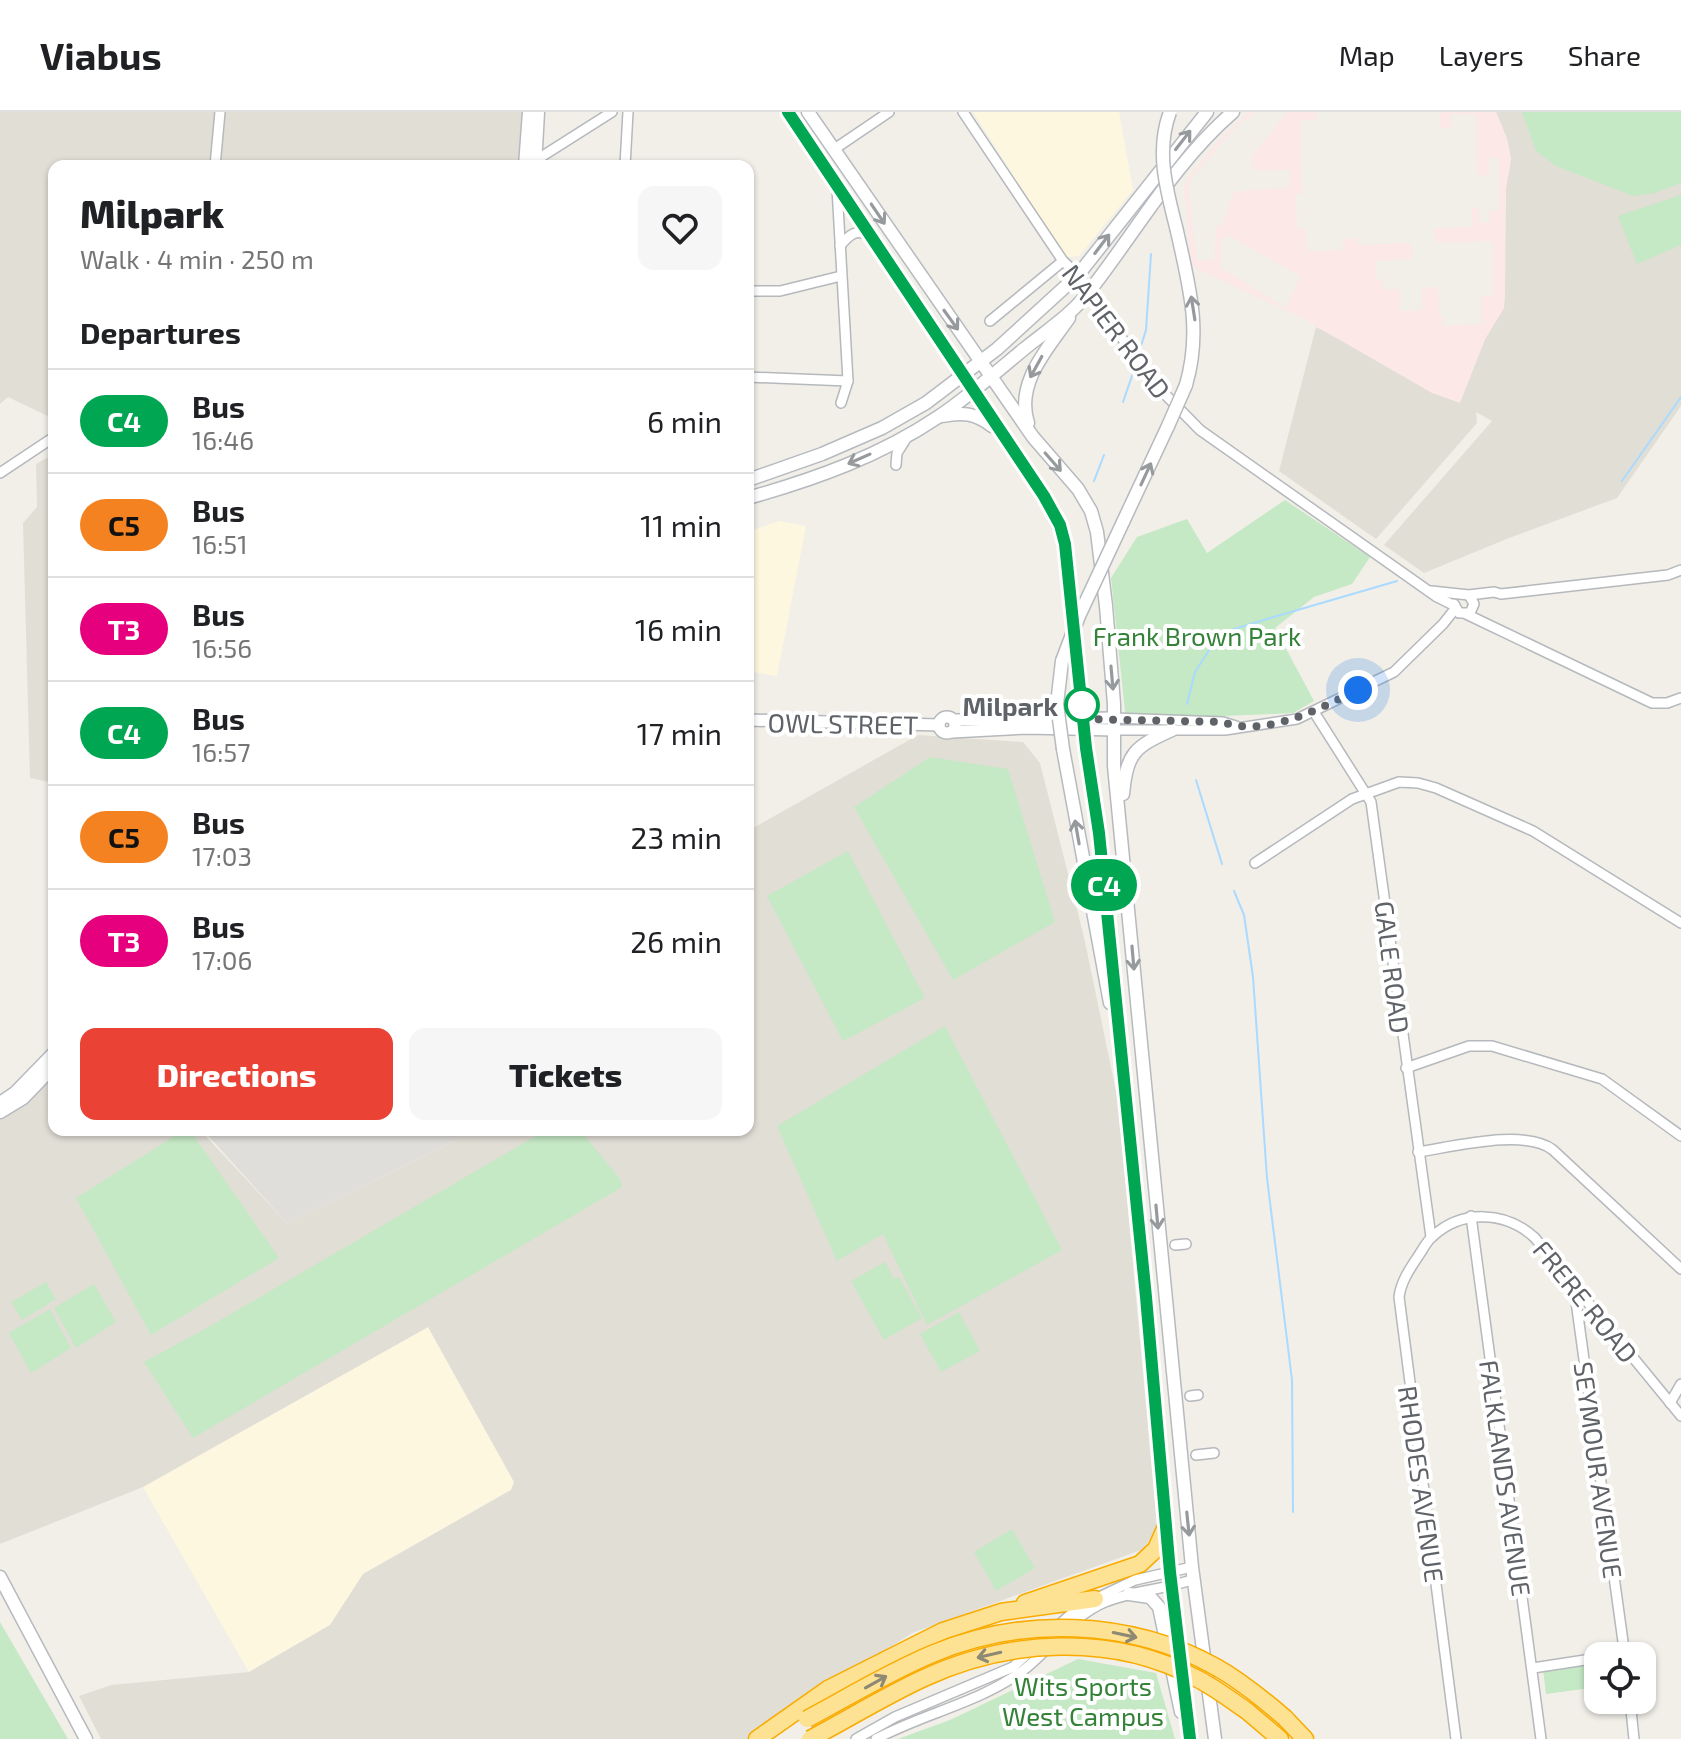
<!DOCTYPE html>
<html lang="en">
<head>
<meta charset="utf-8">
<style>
  :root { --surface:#fff; --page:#f6f6f6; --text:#202124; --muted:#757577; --line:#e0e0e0; --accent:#ea4335 }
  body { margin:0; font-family:"Exo 2",sans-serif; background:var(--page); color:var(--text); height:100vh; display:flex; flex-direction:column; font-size:30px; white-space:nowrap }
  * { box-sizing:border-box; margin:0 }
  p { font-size:26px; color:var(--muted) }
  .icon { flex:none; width:44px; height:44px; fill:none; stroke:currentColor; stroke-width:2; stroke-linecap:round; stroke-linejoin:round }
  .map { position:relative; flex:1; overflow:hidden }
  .sheet { position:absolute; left:48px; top:48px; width:706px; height:976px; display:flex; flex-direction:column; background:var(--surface); border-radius:16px; box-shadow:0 2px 6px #0004 }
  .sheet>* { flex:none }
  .badge { padding:0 16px; border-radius:26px; font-size:28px; line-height:52px }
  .tools { position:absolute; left:1584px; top:1530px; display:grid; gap:16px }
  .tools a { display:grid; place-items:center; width:72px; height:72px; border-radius:16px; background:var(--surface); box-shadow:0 2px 6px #0004; font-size:40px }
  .you { position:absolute; width:40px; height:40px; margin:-20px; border:6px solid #fff; border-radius:50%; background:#1a73e8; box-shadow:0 0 0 12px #1a73e833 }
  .map>.badge { position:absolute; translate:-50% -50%; box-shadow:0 0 0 4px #fff }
  h2 { padding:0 32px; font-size:30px; line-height:72px }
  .round { display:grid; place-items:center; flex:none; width:84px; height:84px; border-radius:16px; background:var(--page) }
  .head { display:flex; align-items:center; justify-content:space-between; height:136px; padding:0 32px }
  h1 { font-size:38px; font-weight:800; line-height:60px }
  .cta { display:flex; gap:16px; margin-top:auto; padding:16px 32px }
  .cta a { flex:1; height:92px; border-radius:16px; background:var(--accent); color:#fff; font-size:32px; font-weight:800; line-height:92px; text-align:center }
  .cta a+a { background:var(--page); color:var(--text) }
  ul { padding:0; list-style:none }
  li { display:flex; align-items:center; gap:24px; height:104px; padding:0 32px; border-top:2px solid var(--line) }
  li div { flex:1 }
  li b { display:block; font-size:30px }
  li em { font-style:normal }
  li .badge { min-width:88px; font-weight:700; text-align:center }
  header { display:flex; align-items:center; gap:48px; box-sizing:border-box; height:112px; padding:0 40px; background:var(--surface); border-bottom:2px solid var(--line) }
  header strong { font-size:38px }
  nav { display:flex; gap:44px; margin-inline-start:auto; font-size:28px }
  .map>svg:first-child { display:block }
  .commercial { fill:#fef7e0 }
  .industrial { fill:#e0deda }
  .education { fill:#e1ded6 }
  .medical { fill:#fce8e6; fill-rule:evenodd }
  .green { fill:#c5e8c5 }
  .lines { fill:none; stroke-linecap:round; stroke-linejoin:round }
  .stream { stroke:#aadaff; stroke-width:2 }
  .minor-casing { stroke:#b5b8bc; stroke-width:12 }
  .tertiary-casing { stroke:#b5b8bc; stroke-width:14 }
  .secondary-casing { stroke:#b6babf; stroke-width:15 }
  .motorway-casing { stroke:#f9ab00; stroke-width:19 }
  .minor { stroke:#fff; stroke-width:9 }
  .tertiary { stroke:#fff; stroke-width:11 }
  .secondary { stroke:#fff; stroke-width:12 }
  .motorway { stroke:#fde293; stroke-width:16 }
  .secondary-bridge-casing { stroke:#b6babf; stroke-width:15; stroke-linecap:butt }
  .motorway-bridge-casing { stroke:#f9ab00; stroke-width:19; stroke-linecap:butt }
  .secondary-bridge { stroke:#fff; stroke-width:12 }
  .motorway-bridge { stroke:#fde293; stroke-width:16 }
  .oneway { stroke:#979a9d }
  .oneway2 { stroke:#8e8975 }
  .line-casing { stroke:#fff; stroke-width:18 }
  .line { stroke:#00a651; stroke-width:12 }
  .walk { stroke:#5f6368; stroke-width:8; stroke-dasharray:0 14.4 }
  .stop-dot { fill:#fff; stroke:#00a651; stroke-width:4 }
  .labels { text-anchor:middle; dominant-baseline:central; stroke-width:8; stroke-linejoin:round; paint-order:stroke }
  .street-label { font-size:26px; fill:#5f6368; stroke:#fff }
  .park-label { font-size:26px; fill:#348238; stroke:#fff }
  .stop-label { font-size:26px; font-weight:bold; fill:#5f6368; stroke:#fff; text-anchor:end }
</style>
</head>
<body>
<header>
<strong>Viabus</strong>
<nav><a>Map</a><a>Layers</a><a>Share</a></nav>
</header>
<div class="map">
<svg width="1681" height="1627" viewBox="0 0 1681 1627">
  <rect width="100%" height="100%" fill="#f1efe8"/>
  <!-- commercial -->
  <g class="commercial">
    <path d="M973 0H1119L1133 78 1079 144 1068 145 1063 141Z"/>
    <path d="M779 409 806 414 777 564 748 559V420Z"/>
    <path d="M428 1215 514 1370 511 1378 363 1462 330 1513 249 1560 143 1375Z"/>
  </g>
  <!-- industrial -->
  <path class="industrial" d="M203 1018H478L287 1111Z"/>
  <!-- education -->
  <g class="education">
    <path d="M0 0H522L518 54H54V307L8 285 0 292Z"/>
    <path d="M1496 0H1681V294L1617 386 1509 426 1424 461 1384 433 1492 309 1476 300 1477 311 1376 427 1279 359 1316 215 1460 290 1485 227 1504 196 1506 76 1511 47 1507 27Z"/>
    <path d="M54 342V671L30 666 23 411 37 395 36 352Z"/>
    <path d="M918 623 1023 630 1040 651 1084 825 1118 989 1157 1414 1144 1437 912 1521 749 1627H101L79 1584 111 1573 249 1560 330 1513 363 1462 511 1378 514 1370 428 1215 143 1375 0 1432V1006L54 958V1018H200L287 1111 478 1018H748V719Z"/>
  </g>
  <!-- medical -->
  <path class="medical" d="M1249 0H1255L1235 16 1190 68 1189 85 1197 149 1214 148 1216 118 1217 113 1222 114 1234 80 1290 75V58H1252V44L1287 0H1316V7L1300 8 1302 82 1296 83 1297 116H1306L1307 139 1343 138V127L1357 126 1358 133 1411 131 1412 147 1375 149 1376 167 1383 168V177H1399L1400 199 1422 198V175H1438L1439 203H1442L1443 214 1482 212 1481 185 1493 184V129L1435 131 1434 116 1472 115V96H1478L1480 111 1490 110V99L1500 98 1498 46H1489V64L1477 63 1476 2H1451V16H1440V0H1496L1507 27 1511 47 1506 76 1505 183 1504 196 1485 227 1460 291 1432 281 1300 205 1191 154 1184 75 1188 66 1218 29ZM1229 124 1300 164 1286 196 1220 155 1221 127Z"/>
  <!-- green -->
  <g class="green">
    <path d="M1522 0H1681V71L1655 81 1633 84 1556 54 1536 39Z"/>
    <path d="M1681 83V133L1637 152 1618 104Z"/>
    <path d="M1285 388 1370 445 1352 472 1314 485 1275 516 1314 589 1293 601 1126 608 1111 466 1137 425 1187 407 1207 441Z"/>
    <path d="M930 645 1008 657 1055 810 953 868 854 695Z"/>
    <path d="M848 739 925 886 843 929 767 784Z"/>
    <path d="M945 914 1062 1138 927 1213 883 1122 837 1149 777 1014Z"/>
    <path d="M184 1018H190L279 1146 151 1223 76 1086Z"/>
    <path d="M546 1018H580L620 1067 622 1075 193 1326 144 1250 212 1213Z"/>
    <path d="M885 1150 894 1167 899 1165 922 1206 884 1228 851 1169Z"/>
    <path d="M46 1170 56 1187 22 1208 11 1190Z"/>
    <path d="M94 1172 116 1210 76 1236 54 1196Z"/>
    <path d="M50 1197 71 1236 31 1261 9 1221Z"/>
    <path d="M959 1200 980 1239 941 1260 920 1222Z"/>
    <path d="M1012 1417 1035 1456 996 1479 974 1440Z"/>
    <path d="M0 1510 68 1627H0Z"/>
    <path d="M1078 1547 1156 1561 1175 1627H898L950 1608Z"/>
    <path d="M1598 1550V1575L1546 1582 1543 1557Z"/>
  </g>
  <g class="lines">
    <!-- stream -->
    <g class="stream">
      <path d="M1140 237 1146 218 1151 142"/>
      <path d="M1123 290 1133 261"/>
      <path d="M1094 369 1104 343"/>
      <path d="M1622 369 1681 285"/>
      <path d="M1187 592 1195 560 1217 526 1228 519 1277 504 1397 469"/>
      <path d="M1196 668 1222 752"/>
      <path d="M1234 779 1244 803 1253 865 1267 1066 1292 1268 1293 1400"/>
    </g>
    <defs>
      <g id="minor">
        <path d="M963 0 1063 149 1078 163 1151 268 1200 318 1437 485 1453 493"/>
        <path d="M833 38 889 0"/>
        <path d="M530 52 612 0"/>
        <path d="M215 54 220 0"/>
        <path d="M625 54 628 0"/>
        <path d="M837 76 848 269 841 291"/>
        <path d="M840 134C849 123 856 116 870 124"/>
        <path d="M748 179H780L841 164"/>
        <path d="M990 209 1063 149"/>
        <path d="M748 265 848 269"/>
        <path d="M896 353 897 341 907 325"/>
        <path d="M0 361 54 325"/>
        <path d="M1431 479 1469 483 1494 480 1501 482 1668 463 1681 458"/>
        <path d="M1454 492 1459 501H1470L1474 492 1469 483"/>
        <path d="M1466 502 1652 591H1667L1681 586"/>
        <path d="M1314 600 1371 690 1431 1125"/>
        <path d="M1114 606 1223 610 1236 614"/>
        <path d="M1114 618H1225L1297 607 1394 560 1443 512 1455 497"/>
        <path d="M1255 751 1352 687 1399 670 1418 671 1436 676 1533 719 1681 811"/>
        <path d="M1406 956 1469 934H1492L1602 967 1681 1024"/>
        <path d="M1418 1040C1452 1035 1526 1016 1553 1038L1681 1157"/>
        <path d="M1471 1104 1541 1627"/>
        <path d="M1175 1133 1186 1132"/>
        <path d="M1574 1175 1625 1544"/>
        <path d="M1190 1284 1198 1283"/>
        <path d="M1670 1291 1681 1272"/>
        <path d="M1196 1343 1214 1341"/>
        <path d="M1608 1544 1624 1541"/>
        <path d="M1533 1556 1598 1546"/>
        <path d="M1630 1588 1634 1627"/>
        <path d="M856 1627 895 1605 1013 1555 1071 1502 1095 1487 1135 1468 1192 1455"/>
        <path d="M876 1627C922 1602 978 1591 1021 1560 1050 1539 1071 1504 1105 1490 1134 1478 1165 1478 1194 1467"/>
        <path d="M1456 1627 1399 1185C1401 1170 1409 1158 1417 1146 1422 1139 1426 1130 1432 1125 1462 1097 1506 1099 1535 1126L1681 1304"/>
      </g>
      <g id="tertiary">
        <circle cx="947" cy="613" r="8"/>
        <path d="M748 608 939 613"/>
        <path d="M954 608 1114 606"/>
        <path d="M952 620 1027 616 1114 618"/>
      </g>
      <g id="secondary">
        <path d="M788 0 1044 384 1063 423 1086 636 1099 721 1146 1185 1170 1460 1190 1627"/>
        <path d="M808 0 1033 325 1078 377 1091 399 1097 420 1106 494 1114 592V654L1192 1455 1215 1627"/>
        <path d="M525 54 529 0"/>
        <path d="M535 54 538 0"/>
        <path d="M1177 119C1189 174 1202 218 1186 273"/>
        <path d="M942 304C963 300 975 301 992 314"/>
        <path d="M1028 311C1015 271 1048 236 1069 206"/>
        <path d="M748 368 822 342 882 316 926 291 997 237 1078 163 1207 0"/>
        <path d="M748 386C815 367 880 344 938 305 968 285 996 260 1024 237 1046 219 1071 203 1088 181 1136 120 1174 51 1233 0"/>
        <path d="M1123 410 1168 314"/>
        <path d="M1057 592 1062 549"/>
        <path d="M1063 637 1110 891"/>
        <path d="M1123 682C1127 641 1134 635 1172 618"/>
        <path d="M0 991 15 981 54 941"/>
        <path d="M0 1000 23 986 54 954"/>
        <path d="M0 1465 86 1627"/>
        <path d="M1129 1482 1150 1485 1159 1495 1181 1600"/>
      </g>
      <g id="motorway">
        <path d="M1025 1491 1140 1452 1156 1437 1165 1417"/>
        <path d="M1247 1599 1280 1627"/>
        <path d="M1285 1606 1305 1627"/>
        <path d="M757 1627 828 1577 943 1519 1001 1500 1095 1487"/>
      </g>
    </defs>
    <!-- minor casing -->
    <use href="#minor" class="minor-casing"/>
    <!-- tertiary casing -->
    <use href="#tertiary" class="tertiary-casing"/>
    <!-- secondary casing -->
    <use href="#secondary" class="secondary-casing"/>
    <!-- motorway casing -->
    <use href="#motorway" class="motorway-casing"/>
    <!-- minor -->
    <use href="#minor" class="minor"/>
    <!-- tertiary -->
    <use href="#tertiary" class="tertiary"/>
    <!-- secondary -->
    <use href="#secondary" class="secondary"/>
    <!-- motorway -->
    <use href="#motorway" class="motorway"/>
    <defs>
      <g id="secondary-bridge">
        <path d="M1170 0C1155 40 1167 79 1177 119"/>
        <path d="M1168 314 1186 273"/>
        <path d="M1062 549 1079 504 1123 410"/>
        <path d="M1057 592 1063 637"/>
      </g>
      <g id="motorway-bridge">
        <path d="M807 1607C848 1585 889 1560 932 1542 1022 1504 1130 1507 1216 1555 1241 1569 1263 1587 1285 1606"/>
        <path d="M810 1627C848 1607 885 1584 924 1566 1008 1527 1113 1521 1196 1566 1214 1575 1231 1588 1247 1599"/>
      </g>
    </defs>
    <!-- secondary-bridge casing -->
    <use href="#secondary-bridge" class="secondary-bridge-casing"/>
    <!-- motorway-bridge casing -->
    <use href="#motorway-bridge" class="motorway-bridge-casing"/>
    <!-- secondary-bridge -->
    <use href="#secondary-bridge" class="secondary-bridge"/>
    <!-- motorway-bridge -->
    <use href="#motorway-bridge" class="motorway-bridge"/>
  </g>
  <!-- one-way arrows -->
  <defs><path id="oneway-shaft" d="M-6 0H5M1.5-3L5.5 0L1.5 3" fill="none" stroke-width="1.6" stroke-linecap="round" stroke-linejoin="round" transform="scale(2)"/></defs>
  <g class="oneway">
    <use href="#oneway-shaft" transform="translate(1183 28) rotate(-52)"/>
    <use href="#oneway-shaft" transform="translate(878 102) rotate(56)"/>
    <use href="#oneway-shaft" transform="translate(1102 132) rotate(-53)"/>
    <use href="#oneway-shaft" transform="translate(1193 196) rotate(-99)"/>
    <use href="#oneway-shaft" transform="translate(951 208) rotate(54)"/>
    <use href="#oneway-shaft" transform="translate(1036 255) rotate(119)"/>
    <use href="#oneway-shaft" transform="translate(859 347) rotate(156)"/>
    <use href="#oneway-shaft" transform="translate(1053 350) rotate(49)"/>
    <use href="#oneway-shaft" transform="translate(1146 362) rotate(-65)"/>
    <use href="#oneway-shaft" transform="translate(1112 566) rotate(85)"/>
    <use href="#oneway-shaft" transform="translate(1077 720) rotate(-100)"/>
    <use href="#oneway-shaft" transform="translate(1133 846) rotate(85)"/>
    <use href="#oneway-shaft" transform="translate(1157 1105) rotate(85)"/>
    <use href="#oneway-shaft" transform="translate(1188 1412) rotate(84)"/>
  </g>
  <g class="oneway2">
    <use href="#oneway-shaft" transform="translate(1125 1523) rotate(12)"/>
    <use href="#oneway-shaft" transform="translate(989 1543) rotate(167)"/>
    <use href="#oneway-shaft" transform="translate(876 1570) rotate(-29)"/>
  </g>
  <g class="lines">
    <defs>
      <path id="line" d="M788 0 1044 384 1060 413 1065 432 1086 636 1099 721 1146 1185 1170 1460 1190 1627"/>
    </defs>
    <!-- line casing -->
    <use href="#line" class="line-casing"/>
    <!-- line -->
    <use href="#line" class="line"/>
    <!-- walk -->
    <path class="walk" d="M1082 593 1084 607 1223 610C1266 626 1320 596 1358 578"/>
  </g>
  <!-- markers -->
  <circle class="stop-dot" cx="1082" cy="593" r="16"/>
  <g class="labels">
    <!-- street labels -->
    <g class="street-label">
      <text transform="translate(1117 219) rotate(53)">NAPIER ROAD</text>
      <text transform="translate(843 611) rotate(1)">OWL STREET</text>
      <text transform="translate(1393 855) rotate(83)">GALE ROAD</text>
      <text transform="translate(1586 1189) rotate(51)">FRERE ROAD</text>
      <text transform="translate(1599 1358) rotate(82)">SEYMOUR AVENUE</text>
      <text transform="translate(1506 1366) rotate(82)">FALKLANDS AVENUE</text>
      <text transform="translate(1422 1372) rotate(82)">RHODES AVENUE</text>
    </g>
    <!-- park labels -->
    <g class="park-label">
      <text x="1197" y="523">Frank Brown Park</text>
      <text x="1083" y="1573">Wits Sports<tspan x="1083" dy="30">West Campus</tspan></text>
    </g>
    <!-- stop labels -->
    <g class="stop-label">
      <text x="1058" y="593">Milpark</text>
    </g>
  </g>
</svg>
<div class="tools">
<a><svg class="icon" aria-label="locate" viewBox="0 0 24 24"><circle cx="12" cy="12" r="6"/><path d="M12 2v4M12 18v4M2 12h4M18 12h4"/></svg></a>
</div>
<div class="you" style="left:1358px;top:578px"></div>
<b class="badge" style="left:1104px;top:773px;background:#00a651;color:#fff">C4</b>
<section class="sheet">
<div class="head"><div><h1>Milpark</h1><p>Walk · 4 min · 250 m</p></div><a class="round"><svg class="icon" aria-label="heart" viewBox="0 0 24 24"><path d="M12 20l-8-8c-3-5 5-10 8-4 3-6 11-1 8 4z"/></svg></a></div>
<h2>Departures</h2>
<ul>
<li><span class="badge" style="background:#00a651;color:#fff">C4</span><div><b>Bus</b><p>16:46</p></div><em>6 min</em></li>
<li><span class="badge" style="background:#f58220;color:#111">C5</span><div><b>Bus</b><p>16:51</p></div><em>11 min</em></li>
<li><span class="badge" style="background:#e6007e;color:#fff">T3</span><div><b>Bus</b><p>16:56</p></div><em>16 min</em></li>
<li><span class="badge" style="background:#00a651;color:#fff">C4</span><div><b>Bus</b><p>16:57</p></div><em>17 min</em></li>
<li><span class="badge" style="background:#f58220;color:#111">C5</span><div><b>Bus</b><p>17:03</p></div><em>23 min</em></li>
<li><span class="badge" style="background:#e6007e;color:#fff">T3</span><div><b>Bus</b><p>17:06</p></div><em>26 min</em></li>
</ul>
<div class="cta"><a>Directions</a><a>Tickets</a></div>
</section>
</div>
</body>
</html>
